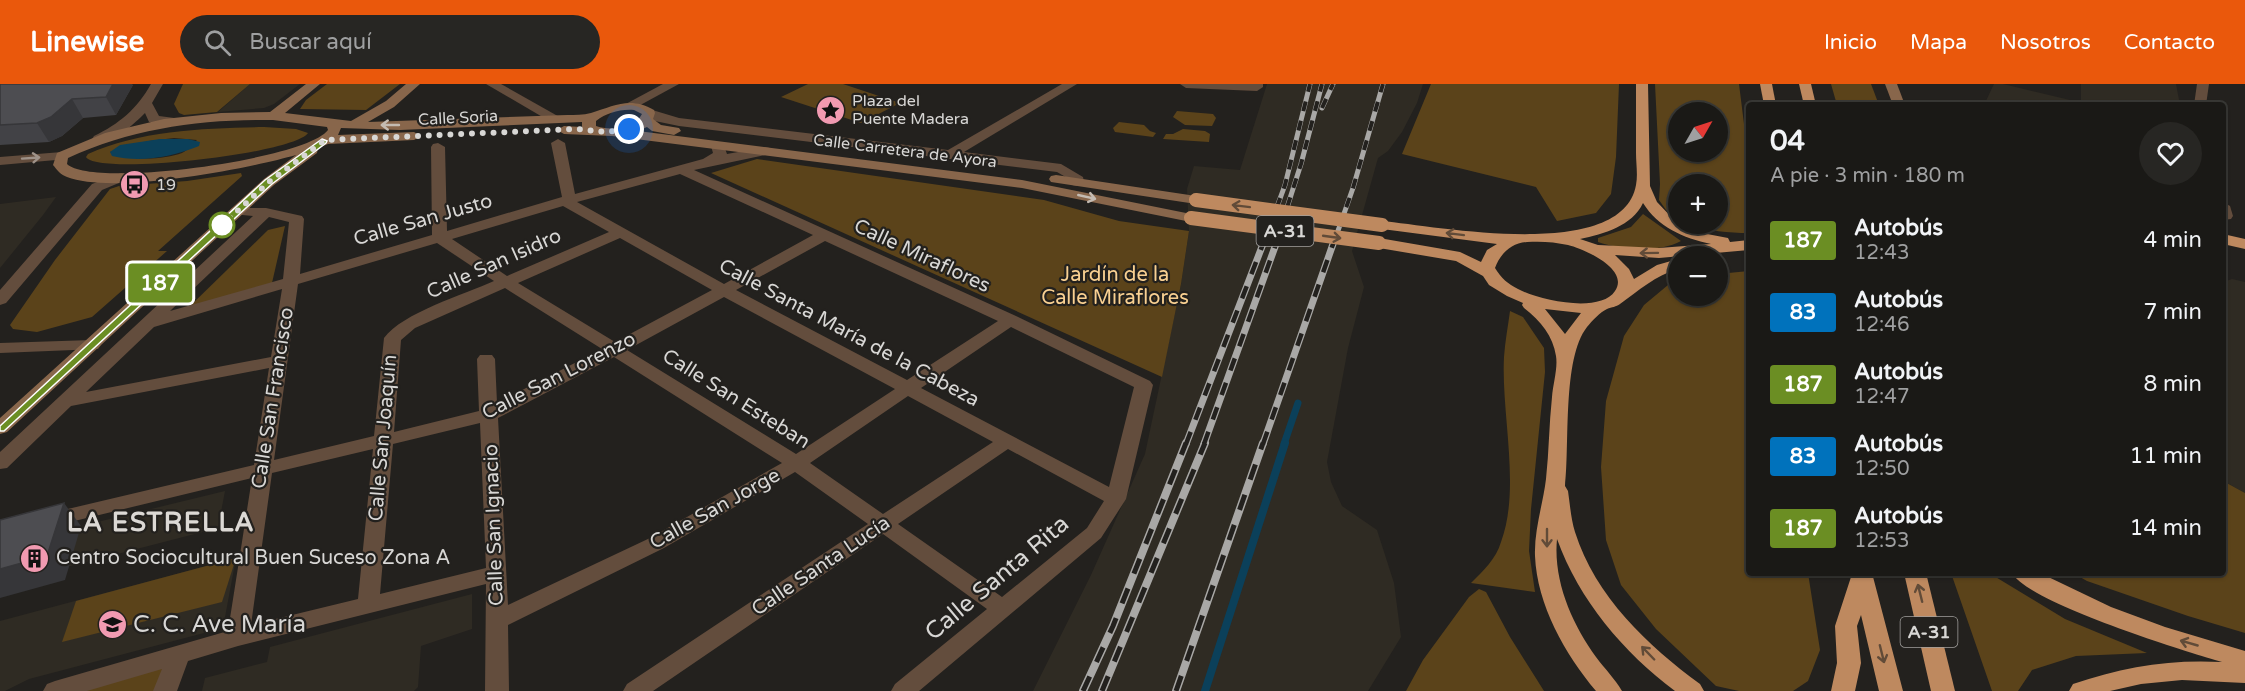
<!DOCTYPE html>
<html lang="es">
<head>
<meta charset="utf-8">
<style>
  :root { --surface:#1a1916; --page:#272623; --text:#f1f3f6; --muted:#9fa0a1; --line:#383835; --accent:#ea580c }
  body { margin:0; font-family:"Varela Round",sans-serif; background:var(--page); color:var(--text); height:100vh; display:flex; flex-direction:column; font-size:22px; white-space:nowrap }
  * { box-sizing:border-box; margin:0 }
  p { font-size:20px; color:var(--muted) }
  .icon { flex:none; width:33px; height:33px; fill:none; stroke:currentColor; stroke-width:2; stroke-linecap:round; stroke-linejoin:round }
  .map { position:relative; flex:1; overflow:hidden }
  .details { position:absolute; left:1746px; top:18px; width:480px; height:474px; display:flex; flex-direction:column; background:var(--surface); border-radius:6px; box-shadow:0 2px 4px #0004,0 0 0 2px var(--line) }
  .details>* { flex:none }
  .badge { padding:0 12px; border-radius:4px; font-size:21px; line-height:39px }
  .needle { width:39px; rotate:51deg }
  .controls { position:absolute; left:1668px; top:18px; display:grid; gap:12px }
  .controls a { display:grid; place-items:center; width:60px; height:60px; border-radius:50%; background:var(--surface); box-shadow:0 2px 4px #0004,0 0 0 2px var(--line); font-size:30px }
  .you { position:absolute; width:30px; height:30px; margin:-15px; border:4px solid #fff; border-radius:50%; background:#1a73e8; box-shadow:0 0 0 9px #1a73e833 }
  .map>.badge { position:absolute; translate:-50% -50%; box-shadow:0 0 0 3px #fff }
  .round { display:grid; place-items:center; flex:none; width:63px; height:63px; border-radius:32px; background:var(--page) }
  .headline { display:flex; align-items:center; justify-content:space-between; height:102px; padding:0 24px }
  h1 { font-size:28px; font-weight:700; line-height:45px }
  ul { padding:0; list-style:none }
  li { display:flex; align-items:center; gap:18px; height:72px; padding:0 24px }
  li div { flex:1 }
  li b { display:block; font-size:22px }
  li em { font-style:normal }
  li .badge { min-width:66px; font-weight:700; text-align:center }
  header { display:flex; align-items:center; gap:36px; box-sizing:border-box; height:84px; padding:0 30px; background:var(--accent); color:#fff }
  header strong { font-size:28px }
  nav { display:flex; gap:33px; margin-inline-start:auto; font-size:21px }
  .search { width:420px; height:54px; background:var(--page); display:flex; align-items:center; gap:15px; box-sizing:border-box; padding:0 21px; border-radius:33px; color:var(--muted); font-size:22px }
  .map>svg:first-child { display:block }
  .built { fill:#2f2b23 }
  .green { fill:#5b431a; fill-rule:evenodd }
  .water { fill:#0b405a }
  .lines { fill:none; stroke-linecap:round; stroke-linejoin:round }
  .stream-far1 { stroke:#0b405a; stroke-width:7 }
  .stream { stroke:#0b405a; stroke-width:8 }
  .street { fill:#634d3d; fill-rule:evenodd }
  .secondary { fill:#88664b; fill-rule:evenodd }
  .highway { fill:#be895f; fill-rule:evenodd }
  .rail-far2-casing { stroke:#a9a8a6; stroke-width:5 }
  .rail-far1-casing { stroke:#a9a8a6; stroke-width:7 }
  .rail-casing { stroke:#a9a8a6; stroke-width:8 }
  .rail-far2 { stroke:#23211e; stroke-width:4; stroke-dasharray:10; stroke-linecap:butt }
  .rail-far1 { stroke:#23211e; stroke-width:4.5; stroke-dasharray:13; stroke-linecap:butt }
  .rail { stroke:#23211e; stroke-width:5; stroke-dasharray:16; stroke-linecap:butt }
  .highway-bridge { stroke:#be895f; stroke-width:14 }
  .wall { fill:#424246 }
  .shaded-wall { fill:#363639 }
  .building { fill:#4d4d51; stroke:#363639; stroke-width:1.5 }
  .oneway { stroke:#c4bbb2 }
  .oneway2 { stroke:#9e9289 }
  .oneway3 { stroke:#614b38 }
  .line { fill:#6b8e23; stroke:#fff; stroke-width:1.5 }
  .walk { stroke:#d8d7d5; stroke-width:6; stroke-dasharray:0 10.8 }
  .stop-dot { fill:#fff; stroke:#6b8e23; stroke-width:3 }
  .labels { text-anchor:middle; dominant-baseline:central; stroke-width:4.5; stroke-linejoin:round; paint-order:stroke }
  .far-poi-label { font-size:16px; fill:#d8d7d5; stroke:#23211e; text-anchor:start }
  .far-street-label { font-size:16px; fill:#d8d7d5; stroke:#23211e }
  .shield { fill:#23211e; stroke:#a2a09e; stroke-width:1.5 }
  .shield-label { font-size:18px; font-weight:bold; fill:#d8d7d5 }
  .street-label { font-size:20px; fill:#d8d7d5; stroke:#23211e }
  .park-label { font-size:20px; fill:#f9d091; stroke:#23211e }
  .poi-label { font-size:20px; fill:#d8d7d5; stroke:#23211e; text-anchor:start }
  .near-street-label { font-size:24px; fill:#d8d7d5; stroke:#23211e }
  .near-poi-label { font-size:24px; fill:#d8d7d5; stroke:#23211e; text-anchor:start }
  .district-label { font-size:26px; font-weight:bold; letter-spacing:1.5px; fill:#dcd9d5; stroke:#23211e }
</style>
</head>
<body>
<header>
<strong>Linewise</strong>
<div class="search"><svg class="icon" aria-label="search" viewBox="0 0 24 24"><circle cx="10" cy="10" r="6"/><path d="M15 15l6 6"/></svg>Buscar aquí</div>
<nav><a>Inicio</a><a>Mapa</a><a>Nosotros</a><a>Contacto</a></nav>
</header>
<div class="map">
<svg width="2245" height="607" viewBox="0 0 2245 607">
  <rect width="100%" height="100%" fill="#23211e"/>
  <!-- built -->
  <g class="built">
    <path d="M250 0H300L274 20 264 24 218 28Z"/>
    <path d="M1267 0H1423L1417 19 1402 48 1388 67 1378 74 1352 167 1364 203 1348 264 1327 378 1331 398 1342 422 1377 446 1394 499 1401 553 1368 607H1033L1091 491 1145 370 1181 200 1189 147 1187 105 1194 82 1240 86Z"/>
    <path d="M1994 0H2003L2070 16 2067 21H1984Z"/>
    <path d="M2081 0H2176L2180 21H2081Z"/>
    <path d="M56 113 43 131 0 184V120Z"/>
    <path d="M2232 195 2245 198V409L2223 397V198Z"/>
    <path d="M225 407 218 444 67 483 81 442Z"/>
    <path d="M236 474 223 544 29 595 5 607H0V537Z"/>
    <path d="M472 510V545L421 562 418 603 414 607H202L205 594 267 578 270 563Z"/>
  </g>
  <!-- green -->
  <g class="green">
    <path d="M183 0H250L217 28 184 31 179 29 174 20Z"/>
    <path d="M327 0H400L366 26 300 25 306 16Z"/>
    <path d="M808 0H843L900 19 861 39 781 13Z"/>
    <path d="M1431 0H1619L1616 73 1611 110 1596 129 1557 137 1536 103 1402 70Z"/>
    <path d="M1655 0H1739L1749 80V149C1728 149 1709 147 1689 140H1718V100H1678V135L1666 126 1659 116 1660 100ZM1718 28V68H1678V28Z"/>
    <path d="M1831 0H1871L1879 21H1837Z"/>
    <path d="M1177 27 1213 30 1216 34 1212 42 1185 41 1173 33Z"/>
    <path d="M1119 38 1144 41 1150 47 1156 49 1153 53 1115 48 1113 44Z"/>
    <path d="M264 43 296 45 308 49C294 70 97 92 86 73L88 70C140 46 207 44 264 43ZM174 54 197 56C193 60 188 66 182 69 164 76 127 77 110 68L149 57Z"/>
    <path d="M1183 45 1205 47 1210 50 1209 58 1163 55 1166 50H1173Z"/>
    <path d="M757 75 1044 116 1119 137 1189 147 1181 200 1162 293 711 89Z"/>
    <path d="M241 89 242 92 158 167H167L92 233 37 248 13 245 10 241 55 176 110 105 119 102 187 97Z"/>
    <path d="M1643 130 1681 157C1659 169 1620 166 1598 158V154L1631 143Z"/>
    <path d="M285 142 272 199 188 224 268 146Z"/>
    <path d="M1749 187V489H1808L1820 566 1808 597 1793 607H1739L1716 602 1656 545 1621 501 1606 456 1601 383 1606 317 1624 252 1644 221 1668 201 1678 198V212H1718V190Z"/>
    <path d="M1510 227 1523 233 1544 264 1545 288 1531 425 1529 467 1535 508 1471 499C1483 487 1496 475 1501 458 1521 404 1501 330 1504 273 1505 258 1508 242 1510 227Z"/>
    <path d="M2223 397 2245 409V549L2188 532 2087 497 2073 489H2223Z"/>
    <path d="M236 474 222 518 62 558 76 517Z"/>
    <path d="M1951 489H1989L2065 535 2147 569 2076 572 2032 586 2018 607H1992Z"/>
    <path d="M1479 505 1486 508 1510 553 1544 607H1406L1423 576 1469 513Z"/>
    <path d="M175 573 159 607H67Z"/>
  </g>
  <!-- water -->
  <path class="water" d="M160 55H188L200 58 199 62C172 73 140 79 112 72L110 68 120 61Z"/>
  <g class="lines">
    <!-- stream-far1 -->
    <path class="stream-far1" d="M1284 360 1298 319"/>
    <!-- stream -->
    <path class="stream" d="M1205 607 1285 359"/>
    <!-- street -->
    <g class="street">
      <path d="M151 0H163L152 19 159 32 182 35 184 38 182 41 149 38 145 29C134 40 111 62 94 58L92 55 94 52C119 40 137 25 151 0Z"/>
      <path d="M486 0H501L563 35 556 39 551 38Z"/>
      <path d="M663 0H679L633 25H623L622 22Z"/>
      <path d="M1062 0H1077L964 68 1061 80 1083 93 1084 98 1077 102 1072 101 1069 95 1057 88 679 42 650 36 643 29 649 25 679 34 948 66Z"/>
      <path d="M1180 0H1263V3L1257 7 1186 4Z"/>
      <path d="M2197 0H2209L2206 21H2194Z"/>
      <path d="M558 55 565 59 575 110 703 75 713 69 711 62 718 58 723 59 727 70 765 63 770 64 772 67 770 70 694 86 1016 232 1150 297 1153 301 1126 415 1101 454 919 607H891L895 600 987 525 883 450 653 607H623L627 600 868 440 795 388 664 464 508 541 509 607H485L486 500 238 562 188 577 177 607H153L162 585 87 607H43L47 600 55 597 228 547 252 394 0 455V441L254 381 269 284 71 322 7 384 0 385V368L253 132 232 130 230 127 232 124H266L302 132 304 135 300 190 432 151 431 63 433 60 438 59 445 63 447 147 562 113 551 59ZM680 90 813 151 724 200 577 118ZM563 122 609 148 507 192 452 155ZM269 133 289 138 283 195 170 227ZM620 154 712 206 615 258 518 199ZM825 157 998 237 907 296 736 206ZM437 159 494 197C465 210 402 229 384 254L374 352 274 376 298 200ZM505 204 602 265 497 319 495 275 492 271H480L477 275 479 327 394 348 401 256 415 244ZM282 205 271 273 86 308 154 243ZM724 213 895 305 796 370 627 266ZM1011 243 1134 303 1109 403 921 304ZM614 273 782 379 650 454 508 521 498 334ZM908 312 993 358 883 430 810 379ZM480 339 486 484 380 510 393 360ZM373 365 358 515 251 541 272 389ZM1008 365 1104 417 1087 444 1002 513 898 440Z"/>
      <path d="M62 68 69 72 67 75 0 81V73Z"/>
      <path d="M121 89 126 90 128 93 126 96 102 106 6 219 0 221V206L92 100Z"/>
      <path d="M2223 118 2230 122 2233 132 2231 135 2223 136Z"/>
      <path d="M92 256 98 257 101 261 98 265 0 269V259Z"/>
    </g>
    <!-- secondary -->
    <g class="secondary">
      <path d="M306 0H320L285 29 351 37 386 17 406 0H420L394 23 368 38 567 31C575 31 583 31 591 29 614 22 630 12 654 26L655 29 653 35 661 41 679 44 681 47 674 51 652 47 647 43 638 47 1022 96 1191 130 1198 134 1191 138 1022 104 612 52 564 50 557 46 564 42 582 43V38L400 46 341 44 338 51 414 48 421 52 414 56 328 60 318 64 317 69 274 101 7 348 0 350V334L264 95 296 71C247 85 113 111 67 93 61 91 57 86 53 81L57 69 105 49 164 35 221 29 270 28ZM634 26 642 30C635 45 609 47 596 42V37C607 29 619 25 634 26ZM273 36 327 43 328 46C307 75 93 105 67 80L68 74C133 44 202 35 273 36Z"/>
      <path d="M1885 0H1897L1905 21H1893Z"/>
      <path d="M1056 91 1196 112 1203 116 1196 120 1051 98 1049 95 1051 92Z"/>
    </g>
    <!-- highway -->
    <g class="highway">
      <path d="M1636 0H1648L1650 102 1657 118 1678 140 1707 150 1728 154 1730 158 1749 156V166L1659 174 1615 171 1629 185 1634 195 1657 181 1678 175V185C1656 191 1638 207 1620 220 1616 223 1612 223 1607 225 1600 228 1592 237 1587 243 1562 275 1570 361 1565 402L1568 407C1570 421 1571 435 1575 448 1595 512 1648 562 1700 600L1704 607H1675C1623 568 1579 516 1557 455 1553 497 1572 540 1596 573 1605 585 1615 595 1622 607H1596C1565 570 1537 521 1535 472 1534 446 1543 420 1546 395 1549 368 1549 340 1552 313 1553 300 1558 284 1556 272 1553 252 1541 237 1524 224L1522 221 1523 219 1507 212 1489 201 1483 192 1456 177 1379 164 1371 159 1379 154 1460 168 1481 178 1487 166 1497 160 1382 145 1375 141 1382 137C1436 142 1622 179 1636 101 1638 91 1636 79 1636 69 1636 46 1636 23 1636 0ZM1643 119C1658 143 1683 154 1711 160L1659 164 1598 161 1580 155C1604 150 1632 142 1643 119ZM1527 158C1541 157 1555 158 1568 161 1584 165 1630 185 1615 207 1600 230 1538 216 1518 205 1508 200 1501 194 1495 184 1500 170 1511 159 1527 158ZM1545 225 1581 229 1565 250Z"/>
      <path d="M1760 0H1772L1776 21H1764Z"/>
      <path d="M1799 0H1811L1816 21H1804Z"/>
      <path d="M2223 150 2245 155V165L2223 160Z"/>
      <path d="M1850 489H1872L1903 607H1879L1861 531 1857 542 1861 579 1855 607H1831L1837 579 1835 542 1851 493Z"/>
      <path d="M1904 489H1926L1955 607H1931Z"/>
      <path d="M2012 489H2040L2111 523 2165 543 2245 567V599L2182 596 2141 600 2110 607H2069L2073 600C2122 583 2170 575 2222 578 2184 567 2029 519 2012 489Z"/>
    </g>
    <defs>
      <g id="rail-far2">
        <path d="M1322 24 1333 0"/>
        <path d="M1263 161 1285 101 1310 0"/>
        <path d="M1275 161 1301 80 1322 0"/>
        <path d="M1333 161 1353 104 1383 0"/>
      </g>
      <g id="rail-far1">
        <path d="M1186 360 1263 160"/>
        <path d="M1204 360 1276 160"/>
        <path d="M1263 360 1333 160"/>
      </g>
      <g id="rail">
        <path d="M1083 607 1113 542 1186 359"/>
        <path d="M1102 607 1205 359"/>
        <path d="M1176 607 1263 359"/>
      </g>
    </defs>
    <!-- rail-far2 casing -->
    <use href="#rail-far2" class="rail-far2-casing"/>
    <!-- rail-far1 casing -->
    <use href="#rail-far1" class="rail-far1-casing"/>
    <!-- rail casing -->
    <use href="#rail" class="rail-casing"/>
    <!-- rail-far2 -->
    <use href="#rail-far2" class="rail-far2"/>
    <!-- rail-far1 -->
    <use href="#rail-far1" class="rail-far1"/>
    <!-- rail -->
    <use href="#rail" class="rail"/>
    <!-- highway-bridge -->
    <g class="highway-bridge">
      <path d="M1196 116 1382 141"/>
      <path d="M1191 134 1379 159"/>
    </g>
  </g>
  <!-- wall -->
  <path class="wall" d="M0 0 133 1 116 31 83 34 62 52 49 58 0 61Z"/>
  <!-- shaded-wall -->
  <g class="shaded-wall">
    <path d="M113 0H132L133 1 116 31 106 13Z"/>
    <path d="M72 15 83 34 62 52 49 58 37 39Z"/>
    <path d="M64 419 81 442 65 496 0 514V485Z"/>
  </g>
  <!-- building -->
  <g class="building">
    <path d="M0 0H113L106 13 72 15 51 33 37 39 0 41Z"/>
    <path d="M64 419 47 472 0 485V436Z"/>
  </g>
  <!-- one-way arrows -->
  <defs><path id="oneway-shaft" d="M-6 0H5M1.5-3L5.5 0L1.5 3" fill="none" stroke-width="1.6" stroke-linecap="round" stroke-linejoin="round" transform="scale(1.5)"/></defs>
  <g class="oneway">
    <use href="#oneway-shaft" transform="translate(390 41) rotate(180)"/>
    <use href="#oneway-shaft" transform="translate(1087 113) rotate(13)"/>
  </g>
  <use class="oneway2" href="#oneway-shaft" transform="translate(31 74) rotate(-4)"/>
  <g class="oneway3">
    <use href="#oneway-shaft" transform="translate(1241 122) rotate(-173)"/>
    <use href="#oneway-shaft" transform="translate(1455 150) rotate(-173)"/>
    <use href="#oneway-shaft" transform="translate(1332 153) rotate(8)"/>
    <use href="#oneway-shaft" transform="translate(1649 169) rotate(179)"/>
    <use href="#oneway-shaft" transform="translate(1547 454) rotate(90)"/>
    <use href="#oneway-shaft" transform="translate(1920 509) rotate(-104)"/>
    <use href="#oneway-shaft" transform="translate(2189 559) rotate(-164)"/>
    <use href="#oneway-shaft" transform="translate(1648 569) rotate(-134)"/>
    <use href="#oneway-shaft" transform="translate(1882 570) rotate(76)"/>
  </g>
  <!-- line -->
  <path class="line" d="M322 55 327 57 326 59 272 100 4 347H0V342L265 96Z"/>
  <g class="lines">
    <!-- walk -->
    <path class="walk" d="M222 141 269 98 325 56 577 45 606 48 629 45"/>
  </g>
  <!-- icons -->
  <defs>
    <symbol id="sight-disc" viewBox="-11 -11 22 22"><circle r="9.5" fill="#f19ab1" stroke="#23211e"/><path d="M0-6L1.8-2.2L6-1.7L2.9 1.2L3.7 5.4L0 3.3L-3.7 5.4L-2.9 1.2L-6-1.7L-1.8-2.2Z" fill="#111"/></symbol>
    <symbol id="bus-disc" viewBox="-11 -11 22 22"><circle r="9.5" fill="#f19ab1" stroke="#23211e"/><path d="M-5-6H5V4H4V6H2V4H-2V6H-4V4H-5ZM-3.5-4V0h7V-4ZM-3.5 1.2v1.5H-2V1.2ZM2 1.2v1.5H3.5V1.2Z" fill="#111"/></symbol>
    <symbol id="building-disc" viewBox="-11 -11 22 22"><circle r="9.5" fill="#f19ab1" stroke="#23211e"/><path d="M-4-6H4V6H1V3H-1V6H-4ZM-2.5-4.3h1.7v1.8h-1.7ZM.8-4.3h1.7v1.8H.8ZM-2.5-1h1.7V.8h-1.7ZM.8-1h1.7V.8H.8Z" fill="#111"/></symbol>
    <symbol id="school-disc" viewBox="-11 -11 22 22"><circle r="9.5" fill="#f19ab1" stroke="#23211e"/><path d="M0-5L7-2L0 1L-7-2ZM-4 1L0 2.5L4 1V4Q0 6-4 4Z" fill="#111"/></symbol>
  </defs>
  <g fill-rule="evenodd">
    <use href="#sight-disc" x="814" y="10" width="33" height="33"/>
    <use href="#bus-disc" x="118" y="84" width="33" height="33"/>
    <use href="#building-disc" x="18" y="458" width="33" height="33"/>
    <use href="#school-disc" x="96" y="524" width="33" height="33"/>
  </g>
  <!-- markers -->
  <circle class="stop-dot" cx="222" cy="141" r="12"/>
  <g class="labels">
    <!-- far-poi labels -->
    <g class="far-poi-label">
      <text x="852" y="17">Plaza del<tspan x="852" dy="18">Puente Madera</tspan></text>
      <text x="156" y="101">19</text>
    </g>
    <!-- far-street labels -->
    <g class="far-street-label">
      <text transform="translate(458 34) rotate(-3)">Calle Soria</text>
      <text transform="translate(905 67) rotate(7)">Calle Carretera de Ayora</text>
    </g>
    <!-- shield labels -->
    <g class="shield">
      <rect x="1256.5" y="132" width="57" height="30" rx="4.5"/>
      <rect x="1900.5" y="533" width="57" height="30" rx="4.5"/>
    </g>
    <g class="shield-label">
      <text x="1285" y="147">A-31</text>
      <text x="1929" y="548">A-31</text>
    </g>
    <!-- street labels -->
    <g class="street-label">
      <text transform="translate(423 136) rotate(-16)">Calle San Justo</text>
      <text transform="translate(922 172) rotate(25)">Calle Miraflores</text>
      <text transform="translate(494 180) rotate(-24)">Calle San Isidro</text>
      <text transform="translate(849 249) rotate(28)">Calle Santa María de la Cabeza</text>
      <text transform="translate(559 292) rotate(-27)">Calle San Lorenzo</text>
      <text transform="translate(273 314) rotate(-81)">Calle San Francisco</text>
      <text transform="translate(736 315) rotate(32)">Calle San Esteban</text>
      <text transform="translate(383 354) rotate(-85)">Calle San Joaquín</text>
      <text transform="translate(715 425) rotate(-29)">Calle San Jorge</text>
      <text transform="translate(494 441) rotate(-92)">Calle San Ignacio</text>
      <text transform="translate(821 482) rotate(-34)">Calle Santa Lucía</text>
    </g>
    <!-- park labels -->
    <g class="park-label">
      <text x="1115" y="191">Jardín de la<tspan x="1115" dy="23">Calle Miraflores</tspan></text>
    </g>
    <!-- poi labels -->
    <g class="poi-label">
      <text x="56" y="474">Centro Sociocultural Buen Suceso Zona A</text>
    </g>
    <!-- near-street labels -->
    <g class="near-street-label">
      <text transform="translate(997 494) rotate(-40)">Calle Santa Rita</text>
    </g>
    <!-- near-poi labels -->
    <g class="near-poi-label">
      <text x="133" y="540">C. C. Ave María</text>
    </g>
    <!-- district labels -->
    <g class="district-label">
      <text x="161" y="438">LA ESTRELLA</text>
    </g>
  </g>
</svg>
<div class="controls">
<a><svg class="needle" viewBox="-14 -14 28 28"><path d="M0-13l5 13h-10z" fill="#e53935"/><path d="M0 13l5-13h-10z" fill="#9fa0a1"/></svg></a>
<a>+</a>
<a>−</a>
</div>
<div class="you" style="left:629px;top:45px"></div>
<b class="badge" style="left:160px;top:199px;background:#6b8e23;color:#fff">187</b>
<section class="details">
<div class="headline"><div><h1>04</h1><p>A pie · 3 min · 180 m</p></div><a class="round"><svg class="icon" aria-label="heart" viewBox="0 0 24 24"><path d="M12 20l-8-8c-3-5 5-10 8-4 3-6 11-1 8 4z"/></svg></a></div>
<ul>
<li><span class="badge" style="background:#6b8e23;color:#fff">187</span><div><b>Autobús</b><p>12:43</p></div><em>4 min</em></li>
<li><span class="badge" style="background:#0072bc;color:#fff">83</span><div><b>Autobús</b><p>12:46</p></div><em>7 min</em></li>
<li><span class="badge" style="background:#6b8e23;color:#fff">187</span><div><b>Autobús</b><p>12:47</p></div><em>8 min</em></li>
<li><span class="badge" style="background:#0072bc;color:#fff">83</span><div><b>Autobús</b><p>12:50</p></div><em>11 min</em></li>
<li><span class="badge" style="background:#6b8e23;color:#fff">187</span><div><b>Autobús</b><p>12:53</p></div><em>14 min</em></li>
</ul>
</section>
</div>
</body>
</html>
